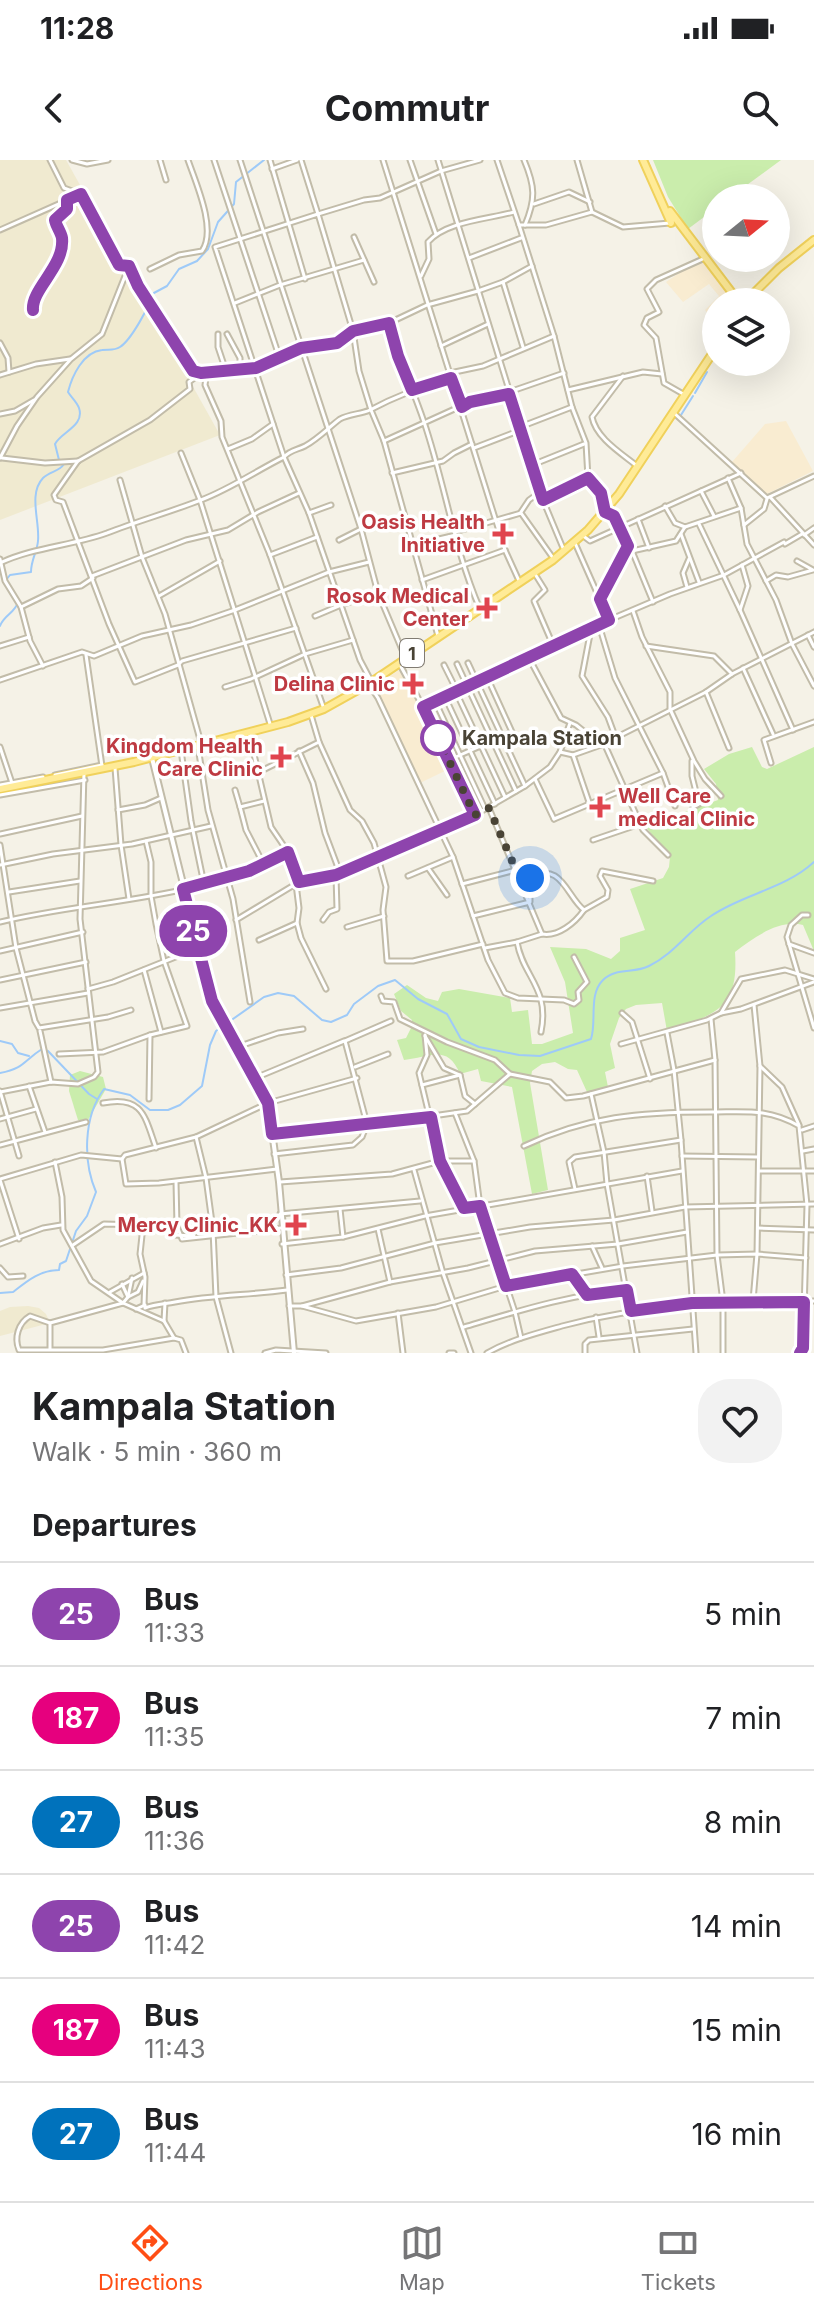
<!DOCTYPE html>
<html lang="en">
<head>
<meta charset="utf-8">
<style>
  :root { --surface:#fff; --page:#f2f2f2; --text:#202124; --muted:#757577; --line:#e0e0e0; --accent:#ff4e15 }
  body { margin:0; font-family:Inter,sans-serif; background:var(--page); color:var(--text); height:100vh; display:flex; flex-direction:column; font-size:30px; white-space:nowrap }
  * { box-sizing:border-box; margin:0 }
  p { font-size:26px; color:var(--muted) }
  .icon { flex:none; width:44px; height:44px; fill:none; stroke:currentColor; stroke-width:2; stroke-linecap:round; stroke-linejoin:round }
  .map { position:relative; height:1193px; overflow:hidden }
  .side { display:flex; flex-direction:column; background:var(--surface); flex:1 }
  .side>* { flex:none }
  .badge { padding:0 16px; border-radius:26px; font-size:28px; line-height:52px }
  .needle { width:52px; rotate:72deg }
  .tools { position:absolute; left:702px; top:24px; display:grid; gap:16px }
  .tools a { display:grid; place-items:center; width:88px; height:88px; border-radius:50%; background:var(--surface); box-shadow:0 8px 32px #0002; font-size:40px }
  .you { position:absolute; width:40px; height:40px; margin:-20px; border:6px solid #fff; border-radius:50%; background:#1a73e8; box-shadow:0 0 0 12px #1a73e833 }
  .map>.badge { position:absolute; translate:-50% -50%; box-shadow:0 0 0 4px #fff }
  h2 { padding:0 32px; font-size:30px; line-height:72px }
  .round { display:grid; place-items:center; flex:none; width:84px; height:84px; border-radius:32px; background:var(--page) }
  .head { display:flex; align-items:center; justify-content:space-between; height:136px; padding:0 32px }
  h1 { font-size:38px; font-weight:700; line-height:60px }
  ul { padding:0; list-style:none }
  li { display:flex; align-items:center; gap:24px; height:104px; padding:0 32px; border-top:2px solid var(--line) }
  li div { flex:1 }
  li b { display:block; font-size:30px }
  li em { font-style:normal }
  li .badge { min-width:88px; font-weight:700; text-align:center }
  .status { display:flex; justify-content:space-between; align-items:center; height:56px; padding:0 40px; background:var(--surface); direction:ltr }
  .status svg { height:22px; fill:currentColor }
  header { display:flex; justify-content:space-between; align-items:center; height:104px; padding:0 32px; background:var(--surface); font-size:36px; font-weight:700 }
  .menu { display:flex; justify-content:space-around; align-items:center; height:112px; border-top:2px solid var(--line); background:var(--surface); font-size:22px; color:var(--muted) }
  .menu a { display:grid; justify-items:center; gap:4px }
  .menu .current { color:var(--accent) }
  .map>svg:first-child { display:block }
  .commercial { fill:#f9ecd1 }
  .education { fill:#f0ead0 }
  .green { fill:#caedac }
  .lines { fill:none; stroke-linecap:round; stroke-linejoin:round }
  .stream { stroke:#9ecaf8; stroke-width:2 }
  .minor-casing { stroke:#c2bca9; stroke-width:7 }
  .tertiary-casing { stroke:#c2bca9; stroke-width:8 }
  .primary-casing { stroke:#f0d15b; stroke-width:10 }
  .minor { stroke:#fff; stroke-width:3 }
  .tertiary { stroke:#fff; stroke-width:4 }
  .primary { stroke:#ffeb97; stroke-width:6 }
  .line-casing { stroke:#fff; stroke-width:18 }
  .line { stroke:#8e44ad; stroke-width:12 }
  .walk { stroke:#494335; stroke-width:8; stroke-dasharray:0 14.4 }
  .health-dot { fill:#e0444e; stroke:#fff; stroke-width:3 }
  .stop-dot { fill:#fff; stroke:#8e44ad; stroke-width:4 }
  .labels { text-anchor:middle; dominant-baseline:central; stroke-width:7; stroke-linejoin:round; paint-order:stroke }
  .shield { fill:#fff; stroke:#807b72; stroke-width:2 }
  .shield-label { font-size:18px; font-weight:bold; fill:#494335 }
  .health-label { font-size:20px; font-weight:bold; fill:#be3a42; stroke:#fff; text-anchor:end }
  .stop-label { font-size:20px; font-weight:bold; fill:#494335; stroke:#fff; text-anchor:start }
</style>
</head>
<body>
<div class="status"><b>11:28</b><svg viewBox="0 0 49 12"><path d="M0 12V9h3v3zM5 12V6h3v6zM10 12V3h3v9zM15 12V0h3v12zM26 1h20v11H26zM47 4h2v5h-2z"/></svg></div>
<header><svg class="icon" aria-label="back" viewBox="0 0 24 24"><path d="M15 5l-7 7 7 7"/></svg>Commutr<svg class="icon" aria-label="search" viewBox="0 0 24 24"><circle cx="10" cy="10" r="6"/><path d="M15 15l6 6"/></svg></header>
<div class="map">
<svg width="814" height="1193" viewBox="0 0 814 1193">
  <rect width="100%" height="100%" fill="#f5f2e7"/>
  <!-- commercial -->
  <g class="commercial">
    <path d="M703 97 735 142H716V164L705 150 719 136 709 124 683 142 666 122Z"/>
    <path d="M786 261 813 311 765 335 732 302 765 264Z"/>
    <path d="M401 509 422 548 449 609 420 623 375 526Z"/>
  </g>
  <!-- education -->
  <g class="education">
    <path d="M0 0H66L220 275 0 360Z"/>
    <path d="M28 1146 39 1148 46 1154 50 1163 0 1176V1151L10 1147Z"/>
  </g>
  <!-- green -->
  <g class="green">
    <path d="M653 0H781L729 38H716V48L688 69 668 37Z"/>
    <path d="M752 587 762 607 767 609 814 587V791L803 765C779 759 753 778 735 792 739 850 715 854 667 871L662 843 636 845 626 849 619 858 610 884 615 908 605 912 608 927 587 932 577 910 568 909 555 902 542 904 532 911 530 923 548 1030 532 1034 512 927 481 921 478 909 460 914C447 883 429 898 404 900L397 880 406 878 412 866V860L401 851 394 834 407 825 426 838 438 841 442 832 459 829 510 838 512 852 528 850 532 884H542L573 873 565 822 550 787 586 789 611 799 620 791V778L645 770 630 729 663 718 669 707 670 697 645 666 718 640 716 624 704 609 729 594Z"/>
    <path d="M80 911 103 917 106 929 88 960 83 962 78 960 69 931 70 915Z"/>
  </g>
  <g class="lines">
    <!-- stream -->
    <g class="stream">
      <path d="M647 0 650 7"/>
      <path d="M695 233 707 212"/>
      <path d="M681 255 693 236"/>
      <path d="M59 300 55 284C61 272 85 266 79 248 77 242 71 237 68 232 72 216 83 192 102 190 109 189 114 191 120 187 131 180 150 146 152 134L167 126 179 109 197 101 208 89 218 62 234 44 236 22 264 0"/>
      <path d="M6 420 10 415 31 412C31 400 37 392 38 381 40 361 28 334 43 318 50 311 59 312 64 304"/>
      <path d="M0 466C4 455 15 453 18 442"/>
      <path d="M0 881 12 884 18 893 29 896"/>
      <path d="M0 913C25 908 23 901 42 889L48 891 89 934 97 939"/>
      <path d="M0 1133 13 1132C27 1121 40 1110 59 1110L60 1104 66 1101 76 1071 87 1056 96 1032C83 1002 83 957 104 929L130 935 150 950H168L180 945 202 926 210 885 216 871 264 837 278 833 294 836 322 860 331 862 347 855 354 844 378 826 395 820 418 839 447 854 461 879 479 887 519 895 540 896 591 879C597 861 588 835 603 820 616 807 634 814 649 806 674 794 689 770 711 756 743 734 785 729 814 702"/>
    </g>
    <defs>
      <g id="minor">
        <path d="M50 0 64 28 80 34"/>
        <path d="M72 0 87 4 108 0"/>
        <path d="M160 0 166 20"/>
        <path d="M214 0 279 196"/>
        <path d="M240 0 361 369 378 433 405 497"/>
        <path d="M270 0 305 119"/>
        <path d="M301 0 318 54 364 40 380 38 441 11 480 0"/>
        <path d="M383 0 505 390 520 423"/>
        <path d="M410 0 436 74"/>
        <path d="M438 0 543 340 563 388"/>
        <path d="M497 0 519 65"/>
        <path d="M524 0C535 26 536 39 525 65"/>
        <path d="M577 0 592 52 623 67 670 63"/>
        <path d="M272 9 297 0"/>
        <path d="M534 44 569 32 590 42"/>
        <path d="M592 52 546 65H519L554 176 572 247 586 283 588 318 601 333 605 352 614 356 632 391 676 381 685 367"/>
        <path d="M0 70 81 34 119 105 129 106 150 146 191 209 201 213 256 208 301 188 337 183 353 171 318 54 215 87 284 297 309 353 360 500 369 517 368 523 378 538 453 697 488 800 505 833 518 838 564 840 574 844 579 840 578 832 587 822 574 797"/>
        <path d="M354 77 374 122"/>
        <path d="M469 98 521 78"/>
        <path d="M150 109 179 95 202 91C217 70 196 23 188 0"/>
        <path d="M421 116 429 99 428 82C446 61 489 59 514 52"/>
        <path d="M503 122 523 187"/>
        <path d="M235 143 280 125 364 100"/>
        <path d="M33 150C32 141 38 136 43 128 58 104 66 88 55 62L66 50 67 41"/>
        <path d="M389 164C398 198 413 229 424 262 445 324 454 389 480 449"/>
        <path d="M218 174V187L226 211"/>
        <path d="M227 174 240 198V210"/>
        <path d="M0 183 8 198 9 212"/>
        <path d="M441 186 488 164"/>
        <path d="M201 213 189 222 190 229 150 260 78 301 54 335 56 340 63 342 109 464 135 522 178 505 182 501 296 468"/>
        <path d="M450 213 483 206 554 176"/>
        <path d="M212 214 206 218 205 225 221 261 222 277 270 395 324 549"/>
        <path d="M0 215 36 204 70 199"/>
        <path d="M623 216 592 257C596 278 621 293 637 306"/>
        <path d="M568 230 643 212 662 214"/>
        <path d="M509 232 564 213"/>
        <path d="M685 235 664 223 656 178 644 165 647 158 659 152 647 129 656 120 705 98"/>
        <path d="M674 253 767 338 814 316"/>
        <path d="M0 254 15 251 34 240"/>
        <path d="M520 267 572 247"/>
        <path d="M384 281 470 242 509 234"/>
        <path d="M474 288 521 270"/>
        <path d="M228 289 252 279 273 264"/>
        <path d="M181 293 200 340 271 567"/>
        <path d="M0 298 17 266 37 237 71 199 102 174 129 106"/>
        <path d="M2 298 45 303 78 301"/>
        <path d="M532 305 584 284"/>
        <path d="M392 313 443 301 454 293 472 284"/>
        <path d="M728 318 741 348 747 384 776 440 792 484 814 526"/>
        <path d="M120 320 142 397 165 454 201 583"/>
        <path d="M701 331 714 356"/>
        <path d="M770 337 814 385"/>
        <path d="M543 340 588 318"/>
        <path d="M665 346 675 363 685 367 741 348"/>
        <path d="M521 352 529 340 540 332"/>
        <path d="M309 353 331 345"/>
        <path d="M638 359 649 388"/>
        <path d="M699 364 740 450"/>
        <path d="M744 365 764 349 767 339"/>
        <path d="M455 372 521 353 553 398"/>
        <path d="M681 374 699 422"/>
        <path d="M582 375 590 381 741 313"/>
        <path d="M804 375 814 368"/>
        <path d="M339 380 361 369 403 357"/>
        <path d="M575 383 609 460"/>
        <path d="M785 384 802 374"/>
        <path d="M413 385 456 375"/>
        <path d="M632 391 653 442"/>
        <path d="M270 395 317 377"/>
        <path d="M0 399 5 421 21 447 30 481 43 506"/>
        <path d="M0 403C34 387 71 386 107 373 138 361 170 352 201 340 230 329 256 311 284 297 290 290 297 290 305 286 319 278 328 268 340 259 349 254 361 254 370 250 396 236 423 226 451 218"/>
        <path d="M742 405 748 426 740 450 793 570"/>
        <path d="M535 414 545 430 534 441 553 485"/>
        <path d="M92 416 186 380 228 370 258 352 299 333"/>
        <path d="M422 420 505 390"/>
        <path d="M766 421 776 415 788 417 813 410 797 401"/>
        <path d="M687 427 683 413 689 399"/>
        <path d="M159 436 220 401"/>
        <path d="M600 439 628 386"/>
        <path d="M21 447 58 429 81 426 93 418"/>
        <path d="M633 451 642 477 670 532V549L694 601 705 619 721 636"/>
        <path d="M315 456 341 445 378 433"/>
        <path d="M599 465 615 518 663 613 675 646"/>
        <path d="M591 469 582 516 608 557 615 576"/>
        <path d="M808 475 814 487"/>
        <path d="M438 476 384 281 371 250 359 211 353 171 389 163 427 145 478 131 503 122 532 106"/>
        <path d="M0 486 29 477"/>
        <path d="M646 486 714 496 732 514"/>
        <path d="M86 495 102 606"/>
        <path d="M529 498 561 558 576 565 601 585"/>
        <path d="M399 503 423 547 475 655"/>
        <path d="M468 503 525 626"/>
        <path d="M457 504 516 631"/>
        <path d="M444 505 457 531"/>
        <path d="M743 508 773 574"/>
        <path d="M0 520 82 492 94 496 142 476 191 465 235 450 329 412 369 402"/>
        <path d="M225 527 251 519 305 494 353 480"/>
        <path d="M456 532 505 637"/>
        <path d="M706 532 729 588"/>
        <path d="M445 537 495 644"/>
        <path d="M435 541 485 649"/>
        <path d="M423 547 609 460 670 434 724 415 784 382"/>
        <path d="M249 573 271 667 288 692 299 722"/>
        <path d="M319 582 350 650 362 661 374 683 386 727 383 750 387 801H413L483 784"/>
        <path d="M604 583 643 670 668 695"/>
        <path d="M0 587 12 623"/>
        <path d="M198 587 208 650 233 739 250 842"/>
        <path d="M181 590 191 661 204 724"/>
        <path d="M299 591 313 623 325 673 340 713"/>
        <path d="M560 592 573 595 601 585 706 532 732 514 814 472"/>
        <path d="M573 595 590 645"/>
        <path d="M449 600 512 572 487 517"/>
        <path d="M692 601V616L699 644 693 647"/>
        <path d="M771 603 764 580 814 562"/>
        <path d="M115 608 121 685 129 739"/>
        <path d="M259 612 319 582 311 555"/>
        <path d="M55 615 102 605"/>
        <path d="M535 619 554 659"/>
        <path d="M0 625 43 617"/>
        <path d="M235 630 240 647"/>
        <path d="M0 635 85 620"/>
        <path d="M264 641 240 647 246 670 264 705"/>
        <path d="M118 650 145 645 161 638"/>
        <path d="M554 659 663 613"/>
        <path d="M0 674 82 656"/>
        <path d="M593 680 640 664"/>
        <path d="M0 685 16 788 35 861 39 868 108 857 131 850"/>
        <path d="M0 705 53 694 132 684 211 666"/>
        <path d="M428 708 447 735"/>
        <path d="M408 716 453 697"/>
        <path d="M296 724 299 748 297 763 301 778 326 829"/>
        <path d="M462 724 516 710H522L529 717"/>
        <path d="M9 732 80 721"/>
        <path d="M808 755H802L791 765 787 777 814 868"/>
        <path d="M473 756 530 742V718C561 700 567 737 584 750L607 737 608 730 600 716 602 711 653 721"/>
        <path d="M236 760 299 722 336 715 357 707 475 655 525 626 550 607 560 592 570 563"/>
        <path d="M323 760 329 752 337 749 336 716"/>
        <path d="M0 762C95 739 201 741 288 692"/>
        <path d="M347 767 384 756"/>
        <path d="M542 774C558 777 575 763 584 750"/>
        <path d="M259 780 297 763"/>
        <path d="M517 782C523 817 550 828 541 872"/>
        <path d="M789 784 814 793"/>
        <path d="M485 788 517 782 542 774 489 648"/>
        <path d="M0 791 83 772"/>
        <path d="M144 810 161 872"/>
        <path d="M0 820 86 802"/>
        <path d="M88 829 113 822 198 788"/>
        <path d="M381 836 383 841 394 842 400 859 447 882 495 900 510 914 550 922 566 938 583 936 715 900"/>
        <path d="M0 848 88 833"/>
        <path d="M622 853 632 862 650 919"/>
        <path d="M721 853 741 819 785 810 814 819"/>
        <path d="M711 859 715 900 717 1095 723 1142V1193"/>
        <path d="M40 871 51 922"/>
        <path d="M667 873 674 910 681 980 696 1193"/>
        <path d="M425 875 427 895 419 913 440 1001 464 1048"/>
        <path d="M425 876 444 908 460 915 465 936 475 944"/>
        <path d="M621 884 707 860 721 853 741 849 814 822"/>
        <path d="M237 887 278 873 303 869"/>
        <path d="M59 894 103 892 150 875 187 866 164 801 156 764 151 736V702L146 681"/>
        <path d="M760 906 782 927 799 965"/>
        <path d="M355 907 388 894"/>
        <path d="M255 918 344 881"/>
        <path d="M422 925 460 915"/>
        <path d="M29 926 45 972"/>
        <path d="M0 931 19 996"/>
        <path d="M0 932 51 922 78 924 94 917 98 912 80 759 84 613"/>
        <path d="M591 934 604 992 607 1024 637 1193"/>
        <path d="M149 939 150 875"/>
        <path d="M103 943C143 935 145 957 156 988"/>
        <path d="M455 953 474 1001 480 1046 515 1152 521 1178"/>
        <path d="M0 959 36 949"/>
        <path d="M802 970 814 966"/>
        <path d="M273 974 405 960 467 951 510 914"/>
        <path d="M196 977 206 1018 213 1070 216 1137 231 1193"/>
        <path d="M0 985 86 962"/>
        <path d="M524 986C587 956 641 952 710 952 745 952 768 948 799 966L807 1045 803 1188 800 1193"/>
        <path d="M803 991 814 989"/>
        <path d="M274 994 353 985 362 977 367 964 345 881 391 861"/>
        <path d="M682 996 758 997"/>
        <path d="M55 1002 62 1037 63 1070 91 1121 123 1143 128 1137 132 1118"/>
        <path d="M277 1009 159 1023 126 1024 122 999 125 995 196 977 268 943 357 918"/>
        <path d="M414 1010 443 1113 471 1193"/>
        <path d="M759 1011H814"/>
        <path d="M647 1016 652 1051"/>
        <path d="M0 1019 81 995 122 999"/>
        <path d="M0 1020 19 1079"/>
        <path d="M176 1022 177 1066"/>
        <path d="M280 1022 392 1014 440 1001H474"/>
        <path d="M575 1029 569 1002 575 997 681 980"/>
        <path d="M340 1049 343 1077"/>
        <path d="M280 1054 420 1041"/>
        <path d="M143 1066 140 1094 145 1117 144 1145"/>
        <path d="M758 1068 814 1070"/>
        <path d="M378 1069 390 1122"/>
        <path d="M245 1073 281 1068"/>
        <path d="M174 1075 194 1076"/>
        <path d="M0 1084 43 1068 61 1065"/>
        <path d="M282 1084 343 1077 425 1056 682 1011"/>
        <path d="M73 1085 104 1064 177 1066 182 1079 247 1072"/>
        <path d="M592 1086 602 1108"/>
        <path d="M0 1108 8 1117 23 1116"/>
        <path d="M572 1114 586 1134"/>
        <path d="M286 1115 341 1108 435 1083 530 1067 614 1060 685 1047 814 1044"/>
        <path d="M122 1124 128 1137 138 1132 143 1121"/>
        <path d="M110 1132 144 1113"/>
        <path d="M753 1141 757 1094 760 906 754 845"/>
        <path d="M289 1146H302L390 1122 468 1108 535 1091 618 1084 687 1072"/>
        <path d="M302 1146 356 1161 436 1147 506 1126 623 1106 717 1095 757 1094 806 1098"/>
        <path d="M136 1149 145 1145V1148C156 1144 165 1144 175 1142 212 1135 249 1135 287 1130"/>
        <path d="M398 1153 403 1193"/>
        <path d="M596 1157 599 1177"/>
        <path d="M164 1161 165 1143"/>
        <path d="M50 1163 30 1156C18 1163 14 1178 19 1190H103L174 1178"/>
        <path d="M464 1167C518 1151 571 1134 627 1130"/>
        <path d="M50 1189V1163L123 1143 164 1161 174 1178 181 1180 186 1193"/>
        <path d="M265 1193 276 1190 326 1193"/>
        <path d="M449 1193H454"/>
        <path d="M487 1193C510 1180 537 1173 562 1166 649 1143 726 1143 814 1141"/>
        <path d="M585 1193V1184L589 1180 693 1169"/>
      </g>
      <path id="tertiary" d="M152 598 212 841 268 943 279 1022 294 1193"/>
      <g id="primary">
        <path d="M643 0 671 63 670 51 739 142"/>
        <path d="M745 142 779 108 814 80"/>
        <path d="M0 629 134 602 288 562 324 549 367 525 553 400 588 370 619 334 716 188"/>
      </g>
    </defs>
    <!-- minor casing -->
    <use href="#minor" class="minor-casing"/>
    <!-- tertiary casing -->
    <use href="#tertiary" class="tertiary-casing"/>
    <!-- primary casing -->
    <use href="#primary" class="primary-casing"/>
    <!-- minor -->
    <use href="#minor" class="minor"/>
    <!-- tertiary -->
    <use href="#tertiary" class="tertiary"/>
    <!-- primary -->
    <use href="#primary" class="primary"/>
  </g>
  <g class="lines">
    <defs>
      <path id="line" d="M33 150C31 129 65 106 62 78 61 72 56 66 55 60L67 49V40L81 34 119 105 129 106 138 126 193 211 201 213 256 208 301 188 337 183 353 171 389 163 398 196 412 230 451 218 462 247 470 242 509 234 543 340 588 318 601 333 605 352 614 356 628 386 600 439 609 460 423 547 475 655 336 715 299 722 288 692 249 711 183 729 212 841 268 943 272 974 431 957 440 1001 464 1048 480 1046 506 1126 572 1114 587 1135 627 1130 631 1151 692 1143 804 1142 803 1188 800 1193"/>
    </defs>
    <!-- line casing -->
    <use href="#line" class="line-casing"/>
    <!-- line -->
    <use href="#line" class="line"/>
    <!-- walk -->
    <path class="walk" d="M438 578 475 655 489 648 516 710H522L530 718"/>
  </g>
  <!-- markers -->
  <g class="health-dot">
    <path d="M499 362h8v8h8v8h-8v8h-8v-8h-8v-8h8z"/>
    <path d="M483 436h8v8h8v8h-8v8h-8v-8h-8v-8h8z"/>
    <path d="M409 512h8v8h8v8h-8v8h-8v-8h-8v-8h8z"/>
    <path d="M277 585h8v8h8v8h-8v8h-8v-8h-8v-8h8z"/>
    <path d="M596 635h8v8h8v8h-8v8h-8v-8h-8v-8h8z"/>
    <path d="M292 1053h8v8h8v8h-8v8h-8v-8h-8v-8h8z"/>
  </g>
  <circle class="stop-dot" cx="438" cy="578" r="16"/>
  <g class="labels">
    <!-- shield labels -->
    <rect class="shield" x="400" y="479" width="24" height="28" rx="6"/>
    <g class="shield-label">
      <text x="412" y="493">1</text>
    </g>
    <!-- health labels -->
    <g class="health-label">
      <text x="485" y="362">Oasis Health<tspan x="485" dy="23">Initiative</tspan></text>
      <text x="469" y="436">Rosok Medical<tspan x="469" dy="23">Center</tspan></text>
      <text x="395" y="524">Delina Clinic</text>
      <text x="263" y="586">Kingdom Health<tspan x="263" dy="23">Care Clinic</tspan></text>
      <text x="618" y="636" text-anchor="start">Well Care<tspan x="618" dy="23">medical Clinic</tspan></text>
      <text x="278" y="1065">Mercy Clinic_KK</text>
    </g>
    <!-- stop labels -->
    <g class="stop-label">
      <text x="462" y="578">Kampala Station</text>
    </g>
  </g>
</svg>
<div class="tools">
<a><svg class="needle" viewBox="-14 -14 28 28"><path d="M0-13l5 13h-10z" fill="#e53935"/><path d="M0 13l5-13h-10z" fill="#757577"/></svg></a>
<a><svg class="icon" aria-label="layers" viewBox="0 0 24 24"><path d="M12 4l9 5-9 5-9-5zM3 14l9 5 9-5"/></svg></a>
</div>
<div class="you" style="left:530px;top:718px"></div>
<b class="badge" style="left:193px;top:771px;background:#8e44ad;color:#fff">25</b>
</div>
<section class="side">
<div class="head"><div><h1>Kampala Station</h1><p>Walk · 5 min · 360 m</p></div><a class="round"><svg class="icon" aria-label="heart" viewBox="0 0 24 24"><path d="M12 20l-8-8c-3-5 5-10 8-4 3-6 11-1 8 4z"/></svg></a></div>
<h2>Departures</h2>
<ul>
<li><span class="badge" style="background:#8e44ad;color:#fff">25</span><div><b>Bus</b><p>11:33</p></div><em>5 min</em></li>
<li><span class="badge" style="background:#e6007e;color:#fff">187</span><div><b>Bus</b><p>11:35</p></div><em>7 min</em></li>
<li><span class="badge" style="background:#0072bc;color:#fff">27</span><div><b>Bus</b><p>11:36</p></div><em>8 min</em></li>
<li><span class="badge" style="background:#8e44ad;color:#fff">25</span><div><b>Bus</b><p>11:42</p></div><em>14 min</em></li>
<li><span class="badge" style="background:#e6007e;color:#fff">187</span><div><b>Bus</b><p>11:43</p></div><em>15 min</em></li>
<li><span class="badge" style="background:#0072bc;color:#fff">27</span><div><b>Bus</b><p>11:44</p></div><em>16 min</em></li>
</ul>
</section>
<nav class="menu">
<a class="current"><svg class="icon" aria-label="directions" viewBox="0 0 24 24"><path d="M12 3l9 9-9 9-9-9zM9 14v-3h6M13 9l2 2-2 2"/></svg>Directions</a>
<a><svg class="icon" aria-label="map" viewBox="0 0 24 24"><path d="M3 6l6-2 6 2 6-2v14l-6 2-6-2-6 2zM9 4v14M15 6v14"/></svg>Map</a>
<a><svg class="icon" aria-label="tickets" viewBox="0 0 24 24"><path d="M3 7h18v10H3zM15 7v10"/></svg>Tickets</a>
</nav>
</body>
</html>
